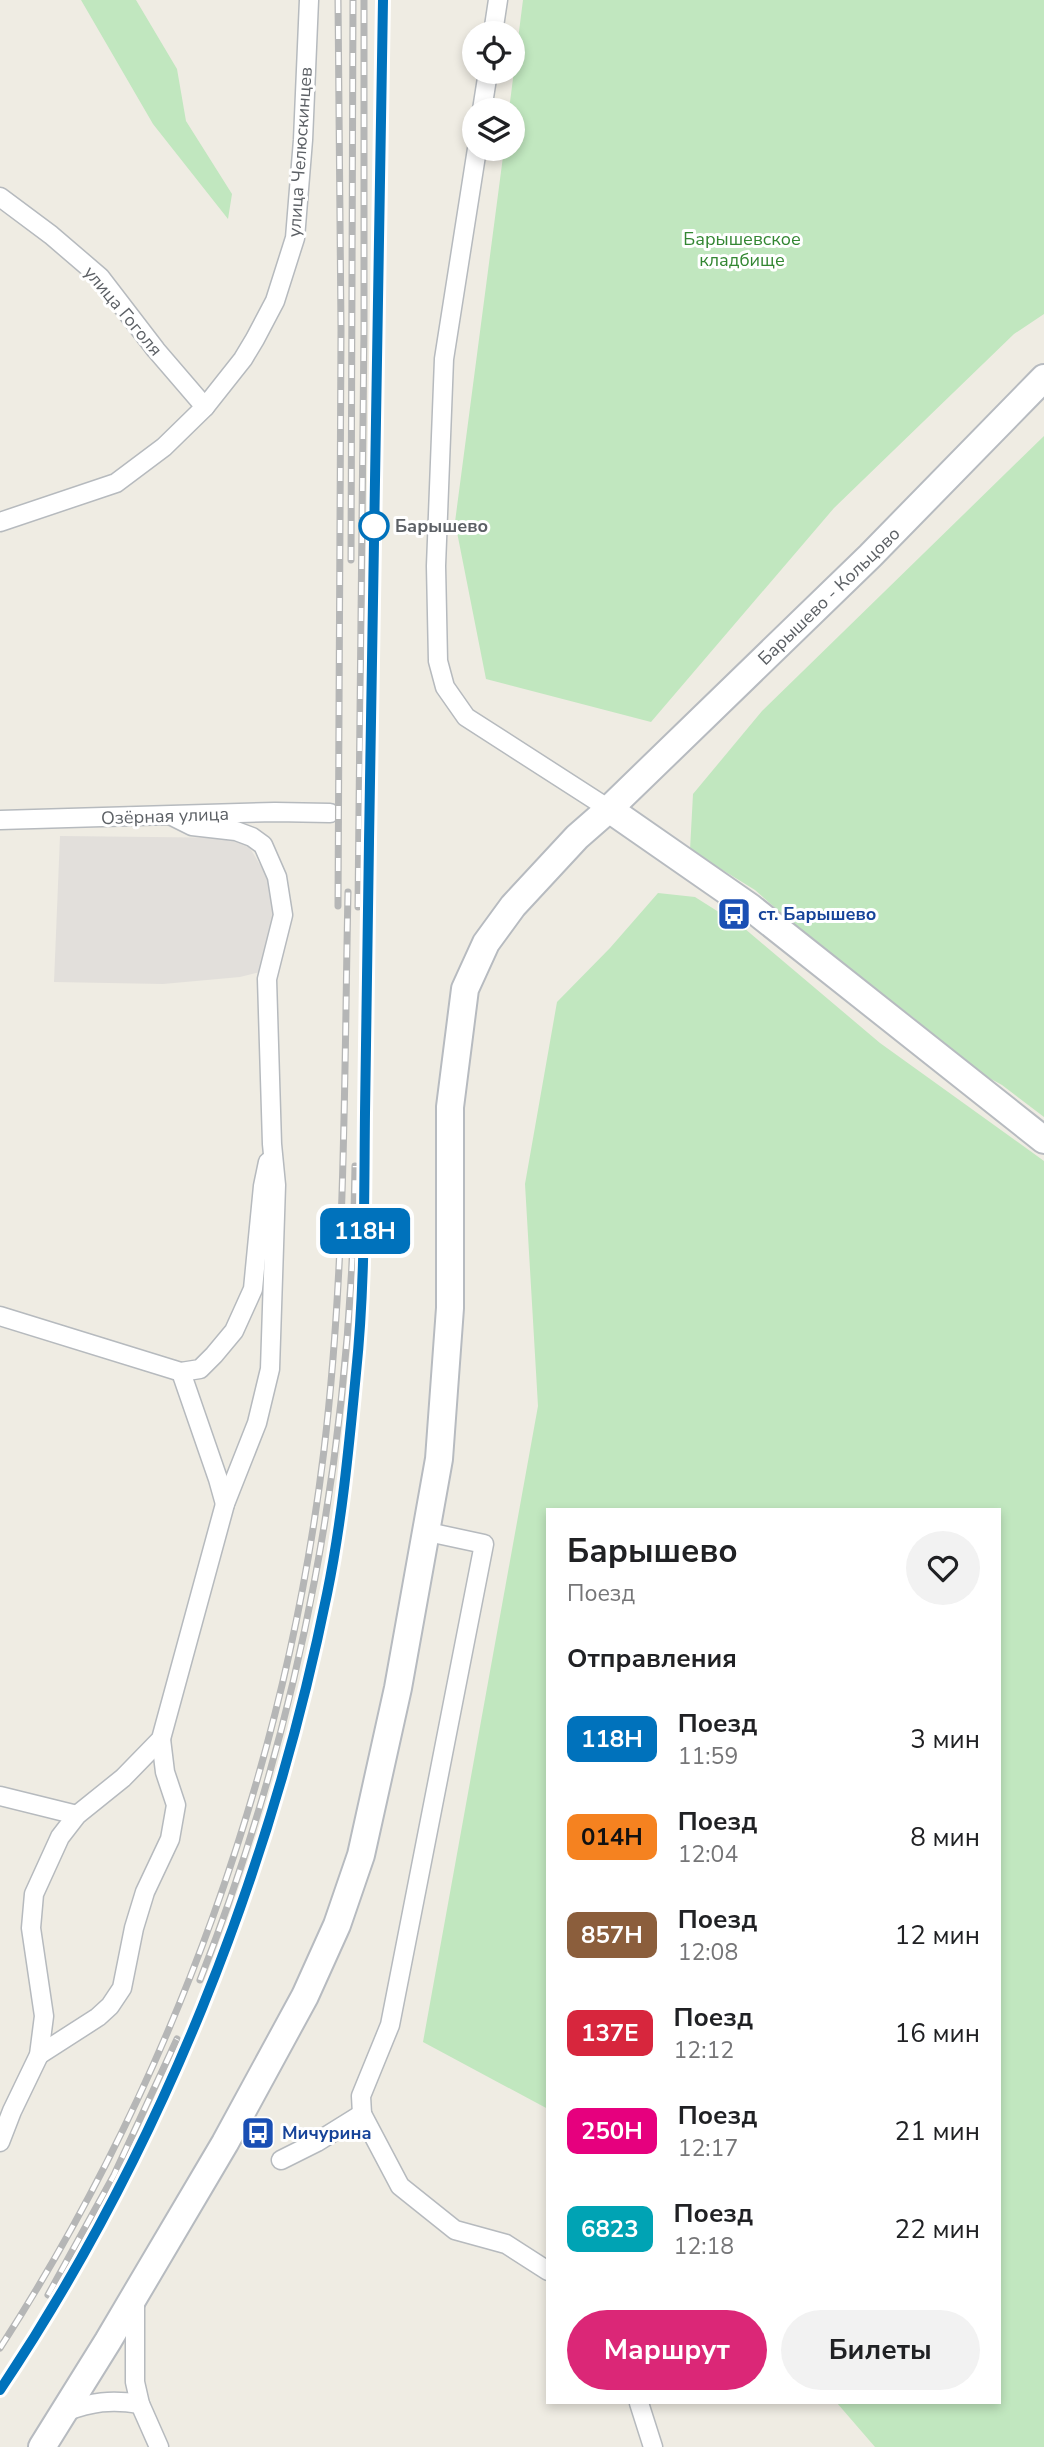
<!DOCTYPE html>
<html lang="ru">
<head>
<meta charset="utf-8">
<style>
  :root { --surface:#fff; --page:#f2f2f2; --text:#202124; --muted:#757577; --accent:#db2777 }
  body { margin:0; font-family:"Nunito Sans",sans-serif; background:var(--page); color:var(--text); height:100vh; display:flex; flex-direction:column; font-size:26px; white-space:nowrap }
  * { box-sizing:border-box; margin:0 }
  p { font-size:23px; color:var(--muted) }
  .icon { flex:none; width:38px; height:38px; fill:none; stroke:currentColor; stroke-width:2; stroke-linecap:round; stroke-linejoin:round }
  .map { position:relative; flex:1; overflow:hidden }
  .details { position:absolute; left:546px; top:1508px; width:455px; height:896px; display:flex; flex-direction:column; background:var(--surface); border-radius:0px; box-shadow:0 4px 10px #0003 }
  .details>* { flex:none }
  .badge { padding:0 14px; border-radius:10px; font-size:24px; line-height:46px }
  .fabs { position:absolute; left:462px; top:21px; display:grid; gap:14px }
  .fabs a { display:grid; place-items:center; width:63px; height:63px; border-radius:50%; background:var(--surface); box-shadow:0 4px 10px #0003; font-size:35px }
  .map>.badge { position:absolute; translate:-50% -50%; box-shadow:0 0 0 4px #fff }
  h2 { padding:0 21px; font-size:26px; line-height:63px }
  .round { display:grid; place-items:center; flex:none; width:74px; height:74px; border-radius:37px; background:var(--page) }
  .headline { display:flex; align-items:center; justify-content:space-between; height:119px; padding:0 21px }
  h1 { font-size:33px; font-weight:700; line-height:52px }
  .button { display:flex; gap:14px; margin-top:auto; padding:14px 21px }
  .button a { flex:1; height:80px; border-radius:42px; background:var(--accent); color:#fff; font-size:28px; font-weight:700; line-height:80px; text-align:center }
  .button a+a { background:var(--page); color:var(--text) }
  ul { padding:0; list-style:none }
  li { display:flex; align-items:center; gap:21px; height:98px; padding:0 21px }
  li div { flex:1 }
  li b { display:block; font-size:26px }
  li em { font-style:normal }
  li .badge { min-width:77px; font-weight:700; text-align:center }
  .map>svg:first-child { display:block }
  .industrial { fill:#e2dfdb }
  .green { fill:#c1e7bf }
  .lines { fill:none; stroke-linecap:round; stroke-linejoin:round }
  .minor-casing { stroke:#b6babe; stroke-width:21 }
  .secondary-casing { stroke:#b7bbc0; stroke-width:30 }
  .minor { stroke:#fff; stroke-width:18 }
  .secondary { stroke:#fff; stroke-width:26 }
  .rail-casing { stroke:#b5b6b6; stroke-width:7 }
  .rail { stroke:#fff; stroke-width:4.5; stroke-dasharray:13; stroke-linecap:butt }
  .line-casing { stroke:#fff; stroke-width:16 }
  .line { stroke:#0072bc; stroke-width:10 }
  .stop-dot { fill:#fff; stroke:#0072bc; stroke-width:3.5 }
  .labels { text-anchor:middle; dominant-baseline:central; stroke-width:6; stroke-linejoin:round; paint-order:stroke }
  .street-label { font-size:18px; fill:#5c6065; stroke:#fff }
  .park-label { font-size:18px; fill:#338632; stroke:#fff }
  .stop-label { font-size:18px; font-weight:bold; fill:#5c6065; stroke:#fff; text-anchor:start }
  .transit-label { font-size:18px; font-weight:bold; fill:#164399; stroke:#fff; text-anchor:start }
</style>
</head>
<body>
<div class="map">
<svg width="1044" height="2447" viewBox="0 0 1044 2447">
  <rect width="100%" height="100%" fill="#efece3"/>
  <!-- industrial -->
  <path class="industrial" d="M60 836 244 838 269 880 275 927 260 972 240 977 163 984 54 982Z"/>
  <!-- green -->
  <g class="green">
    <path d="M81 0H136L177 69 186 121 232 194 228 219 153 124Z"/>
    <path d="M523 0H1044V314L1014 334 834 508 651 722 486 679 455 522 504 149H513V110H509Z"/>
    <path d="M1044 436V1117L1002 1085 950 1057 914 1018 824 951 755 890 690 850 693 794 762 711Z"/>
    <path d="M658 893 695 897 744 928 880 1043 1044 1161V2447H875L837 2403H999V1510H548V2109L423 2042 538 1406 525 1184 557 1002 610 948Z"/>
  </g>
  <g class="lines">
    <defs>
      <g id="minor">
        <path d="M493 33 498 0"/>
        <path d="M482 110 488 72"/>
        <path d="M477 149 444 359 436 566 438 661 445 687 466 717 609 809"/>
        <path d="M0 197 51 235 100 277 156 350 205 407"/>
        <path d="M0 522 116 483 164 447 205 407 243 359 255 339 275 301 295 238 303 140 309 0"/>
        <path d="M0 820 275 812 330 813"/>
        <path d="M0 1316 181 1372 200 1369 214 1355 234 1331 253 1289 263 1186 268 1162"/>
        <path d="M181 1372 218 1479 225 1504"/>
        <path d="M0 1796 77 1815"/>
        <path d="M39 2055 98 2017 110 2006 122 1988 134 1928 145 1892 170 1839 176 1805 165 1772 161 1739"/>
        <path d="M362 2114 361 2096 390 2025 484 1544 428 1532"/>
        <path d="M0 2142 12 2111 39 2055 44 2016 31 1928 34 1894 60 1837 77 1815 123 1778 161 1739 225 1504 257 1423 270 1369 276 1185 272 1144 267 979 283 915 277 877 263 845 252 837 236 831 192 826 172 816"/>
        <path d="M281 2160 317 2142 362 2114 400 2186 455 2230 506 2244 548 2271"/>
        <path d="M135 2301V2382L140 2404 159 2447"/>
        <path d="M639 2403 653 2447"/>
        <path d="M64 2412C93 2402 110 2399 140 2404"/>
      </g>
      <g id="secondary">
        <path d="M609 809 750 907 1044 1140"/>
        <path d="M42 2447 108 2341 225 2143 305 1996 337 1925 361 1855 398 1688 439 1459 450 1308V1107L465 989 486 943 513 906 577 837 609 809 870 556 1044 378"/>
      </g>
    </defs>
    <!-- minor casing -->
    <use href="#minor" class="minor-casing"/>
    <!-- secondary casing -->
    <use href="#secondary" class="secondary-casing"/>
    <!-- minor -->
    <use href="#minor" class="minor"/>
    <!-- secondary -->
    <use href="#secondary" class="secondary"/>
    <defs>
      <g id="rail">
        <path d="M338 0 341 330 338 906"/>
        <path d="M351 560 353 0"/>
        <path d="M358 907 364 329V0"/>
        <path d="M200 1980C302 1721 352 1444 355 1166"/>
        <path d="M48 2295 114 2175 177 2039"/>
        <path d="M0 2348C173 2080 286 1767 324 1450 346 1265 344 1078 348 892"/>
        <path d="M0 2390C85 2266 151 2131 207 1992 265 1847 312 1696 336 1541 353 1433 364 1322 366 1213 366 1164 365 1115 366 1065L383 0"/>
      </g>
    </defs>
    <!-- rail casing -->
    <use href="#rail" class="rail-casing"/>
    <!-- rail -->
    <use href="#rail" class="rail"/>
  </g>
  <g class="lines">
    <defs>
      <path id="line" d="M0 2390C160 2151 270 1875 327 1594 342 1521 349 1446 356 1373 365 1287 364 1200 365 1113 366 1023 368 932 369 841 374 561 378 280 383 0"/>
    </defs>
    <!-- line casing -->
    <use href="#line" class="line-casing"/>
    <!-- line -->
    <use href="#line" class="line"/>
  </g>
  <!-- icons -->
  <defs>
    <symbol id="bus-square" viewBox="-11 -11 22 22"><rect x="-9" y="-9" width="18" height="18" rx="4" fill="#1a4fb4" stroke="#fff"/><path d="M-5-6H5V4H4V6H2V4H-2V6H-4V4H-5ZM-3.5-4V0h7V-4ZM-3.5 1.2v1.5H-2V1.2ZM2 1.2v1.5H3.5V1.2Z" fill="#fff"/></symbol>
  </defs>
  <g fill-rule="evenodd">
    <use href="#bus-square" x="715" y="895" width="38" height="38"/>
    <use href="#bus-square" x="239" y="2114" width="38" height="38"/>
  </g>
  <!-- markers -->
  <circle class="stop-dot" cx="374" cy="526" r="14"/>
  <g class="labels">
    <!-- street labels -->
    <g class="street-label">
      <text transform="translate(300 152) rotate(-86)">улица Челюскинцев</text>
      <text transform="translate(123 311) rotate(50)">улица Гоголя</text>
      <text transform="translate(829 596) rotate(-44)">Барышево - Кольцово</text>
      <text transform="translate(165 816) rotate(-2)">Озёрная улица</text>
    </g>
    <!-- park labels -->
    <g class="park-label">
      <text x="742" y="239">Барышевское<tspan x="742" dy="21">кладбище</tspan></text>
    </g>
    <!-- stop labels -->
    <g class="stop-label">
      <text x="395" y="526">Барышево</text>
    </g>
    <!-- transit labels -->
    <g class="transit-label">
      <text x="758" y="914">ст. Барышево</text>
      <text x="282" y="2133">Мичурина</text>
    </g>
  </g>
</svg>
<div class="fabs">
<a><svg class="icon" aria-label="locate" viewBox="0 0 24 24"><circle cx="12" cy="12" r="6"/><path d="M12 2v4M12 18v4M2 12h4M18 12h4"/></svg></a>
<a><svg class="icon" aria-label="layers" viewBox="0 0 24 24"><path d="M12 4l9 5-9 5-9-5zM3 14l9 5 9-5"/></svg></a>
</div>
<b class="badge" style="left:365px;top:1231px;background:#0072bc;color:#fff">118Н</b>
<section class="details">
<div class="headline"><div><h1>Барышево</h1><p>Поезд</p></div><a class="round"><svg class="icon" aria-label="heart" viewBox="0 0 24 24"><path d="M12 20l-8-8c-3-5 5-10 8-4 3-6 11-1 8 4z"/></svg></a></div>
<h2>Отправления</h2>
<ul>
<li><span class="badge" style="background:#0072bc;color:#fff">118Н</span><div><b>Поезд</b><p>11:59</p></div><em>3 мин</em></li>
<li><span class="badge" style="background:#f58220;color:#111">014Н</span><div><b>Поезд</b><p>12:04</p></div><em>8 мин</em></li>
<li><span class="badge" style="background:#8b5e3c;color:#fff">857Н</span><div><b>Поезд</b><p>12:08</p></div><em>12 мин</em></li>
<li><span class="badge" style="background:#d7263d;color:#fff">137Е</span><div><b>Поезд</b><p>12:12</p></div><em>16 мин</em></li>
<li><span class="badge" style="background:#e6007e;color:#fff">250Н</span><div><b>Поезд</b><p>12:17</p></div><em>21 мин</em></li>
<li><span class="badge" style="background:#00a3b4;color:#fff">6823</span><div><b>Поезд</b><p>12:18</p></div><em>22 мин</em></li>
</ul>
<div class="button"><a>Маршрут</a><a>Билеты</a></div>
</section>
</div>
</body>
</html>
